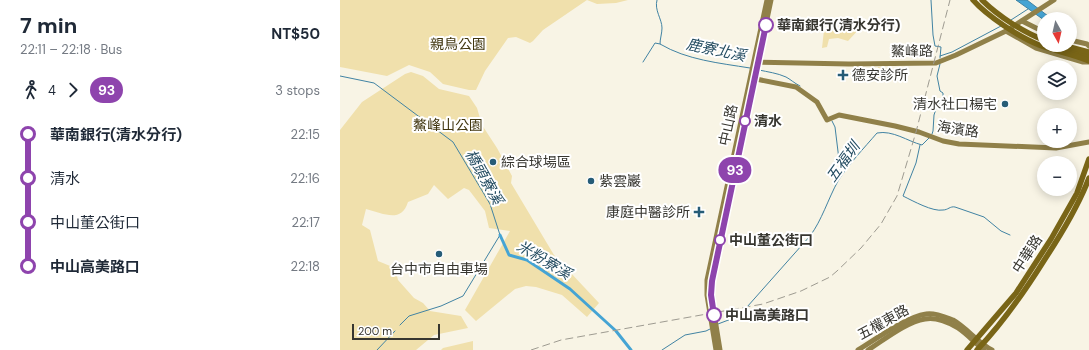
<!DOCTYPE html>
<html lang="en">
<head>
<meta charset="utf-8">
<style>
  :root { --surface:#fff; --page:#f6f6f7; --text:#1f2937; --muted:#747a83 }
  body { margin:0; font-family:"DM Sans","Noto Sans TC",sans-serif; background:var(--page); color:var(--text); height:100vh; display:flex; flex-direction:column; font-size:15px; white-space:nowrap }
  * { box-sizing:border-box; margin:0 }
  p { font-size:13px; color:var(--muted) }
  .icon { flex:none; width:22px; height:22px; fill:none; stroke:currentColor; stroke-width:2; stroke-linecap:round; stroke-linejoin:round }
  .map { position:relative; flex:1; overflow:hidden }
  .sheet { display:flex; flex-direction:column; background:var(--surface); width:340px }
  .sheet>* { flex:none }
  .badge { padding:0 8px; border-radius:13px; font-size:14px; line-height:26px }
  .needle { width:26px; rotate:172deg }
  .controls { position:absolute; left:697px; top:12px; display:grid; gap:8px }
  .controls a { display:grid; place-items:center; width:40px; height:40px; border-radius:50%; background:var(--surface); box-shadow:0 2px 10px #0003; font-size:20px }
  .scale { position:absolute; left:12px; bottom:10px; width:88px; box-sizing:border-box; padding-left:4px; border:2px solid #373630; border-top:0; font-size:11px; line-height:14px; white-space:nowrap; color:#373630; -webkit-text-stroke:3px #fff; paint-order:stroke }
  .map>.badge { position:absolute; translate:-50% -50%; box-shadow:0 0 0 2px #fff }
  .legs { display:flex; align-items:center; gap:6px; height:44px; padding:0 20px; font-size:13px }
  .legs p { margin-inline-start:auto }
  .summary { display:flex; align-items:center; justify-content:space-between; height:68px; padding:0 20px }
  h1 { font-size:22px; font-weight:700; line-height:30px }
  ul { padding:0 20px; list-style:none }
  li { display:flex; align-items:center; gap:14px; height:44px; font-size:15px }
  li i { display:grid; place-items:center; width:6px; height:100%; margin:0 5px; background:currentColor }
  li i::after { content:''; width:10px; height:10px; margin:-5px; border:3px solid; border-radius:50%; background:var(--surface) }
  li p { margin-inline-start:auto }
  li:first-child i { background:linear-gradient(#0000 50%,currentColor 0) }
  li:last-child i { background:linear-gradient(currentColor 50%,#0000 0) }
  main { display:flex; flex:1; min-height:0 }
  .map>svg:first-child { display:block }
  .green { fill:#f0e0ac }
  .water { fill:#45a4d4; stroke:#4183a3 }
  .lines { fill:none; stroke-linecap:round; stroke-linejoin:round }
  .stream { stroke:#4183a3; stroke-width:1 }
  .canal { stroke:#45a4d4; stroke-width:3 }
  .secondary { stroke:#908049; stroke-width:5 }
  .primary { stroke:#796517; stroke-width:5.5 }
  .rail { stroke:#9e9b91; stroke-width:1; stroke-dasharray:8 4; stroke-linecap:butt }
  .primary-bridge { stroke:#796517; stroke-width:5.5 }
  .line-1-casing { stroke:#fff; stroke-width:9 }
  .line-1 { stroke:#8e44ad; stroke-width:6 }
  .stop-1-dot { fill:#fff; stroke:#8e44ad; stroke-width:2 }
  .poi-dot { fill:#265c77; stroke:#fff; stroke-width:1.5 }
  .labels { text-anchor:middle; dominant-baseline:central; stroke-width:4; stroke-linejoin:round; paint-order:stroke }
  .stop-label { font-size:14px; font-weight:bold; fill:#373630; stroke:#fff; text-anchor:start }
  .park-label { font-size:14px; fill:#41360f; stroke:#fff }
  .street-label { font-size:14px; fill:#373630; stroke:#fff }
  .poi-label { font-size:14px; fill:#373630; stroke:#fff; text-anchor:start }
  .water-label { font-size:15px; font-style:italic; fill:#254d62; stroke:#fff }
</style>
</head>
<body>
<main>
<section class="sheet">
<div class="summary"><div><h1>7 min</h1><p>22:11 – 22:18 · Bus</p></div><b>NT$50</b></div>
<div class="legs"><svg class="icon" aria-label="walk" viewBox="0 0 24 24"><circle cx="13" cy="4" r="2"/><path d="M13 8l-2 6 4 7M11 14l-3 7M7 12l3-4h3l4 4"/></svg>4<svg class="icon" aria-label="forward" viewBox="0 0 24 24"><path d="M9 5l7 7-7 7"/></svg><b class="badge" style="background:#8e44ad;color:#fff">93</b><p>3 stops</p></div>
<ul>
<li><i style="color:#8e44ad"></i><b>華南銀行(清水分行)</b><p>22:15</p></li>
<li><i style="color:#8e44ad"></i><span>清水</span><p>22:16</p></li>
<li><i style="color:#8e44ad"></i><span>中山董公街口</span><p>22:17</p></li>
<li><i style="color:#8e44ad"></i><b>中山高美路口</b><p>22:18</p></li>
</ul>
</section>
<div class="map">
<svg width="749" height="350" viewBox="0 0 749 350">
  <rect width="100%" height="100%" fill="#f8f4e5"/>
  <!-- green -->
  <g class="green">
    <path d="M0 0H288L276 3 257 4 247 0 203 30 193 41 190 43 176 37 168 38 145 71 136 90H129L103 84 90 72 69 65 47 76 0 67Z"/>
    <path d="M511 18 521 27 508 41 498 38 489 39 487 47 482 48 484 30 501 31Z"/>
    <path d="M538 67 559 71 557 82 536 78Z"/>
    <path d="M71 72 83 76 99 89 129 96 137 108 142 125 157 148 172 176 171 183 214 255 259 303 247 317 222 295 196 287 186 286 175 289 136 321 125 310 170 231 149 228 145 211 129 190 124 188 108 199 94 185 88 194 68 202C61 224 43 213 26 209L22 225 30 230 38 261 55 268 58 280 74 298 83 303 90 311 121 316 128 328 94 335 76 350H0V130L22 102 65 74Z"/>
    <path d="M133 341V350H101L103 348Z"/>
  </g>
  <!-- water -->
  <path class="water" d="M676 0H687L712 19H704V20Z"/>
  <g class="lines">
    <!-- stream -->
    <g class="stream">
      <path d="M317 0C314 10 322 19 322 28 322 33 320 39 320 44 347 60 379 63 410 68"/>
      <path d="M591 0 593 35 595 46 601 47 600 58"/>
      <path d="M671 20 688 9"/>
      <path d="M600 56 612 52 661 26"/>
      <path d="M303 62 315 43 320 44"/>
      <path d="M419 70C428 72 437 73 446 77 450 79 454 83 460 86"/>
      <path d="M0 76 34 83 113 142 150 204 160 235 123 296 101 306 69 316 60 325"/>
      <path d="M492 121 495 127 501 176"/>
      <path d="M592 134 593 131 594 115 596 109 603 97V93L600 91 597 76 600 64"/>
      <path d="M580 145 576 163 563 196C573 201 593 212 603 210 608 210 610 206 615 207L644 217 661 231 670 235"/>
      <path d="M378 324 399 316 470 236C482 220 488 199 498 181 508 165 524 148 537 133 553 130 567 141 582 145L589 138"/>
      <path d="M37 350 55 331"/>
      <path d="M322 350 345 335 366 331 370 329"/>
    </g>
    <!-- canal -->
    <path class="canal" d="M160 235 169 255 187 260 230 289 276 331 291 350"/>
    <!-- secondary -->
    <g class="secondary">
      <path d="M682 21 704 32"/>
      <path d="M666 31 696 48 743 62H749"/>
      <path d="M730 40 747 44 749 46"/>
      <path d="M415 62 509 64 596 63 616 55 666 31 714 0"/>
      <path d="M411 78 456 87 477 102 487 120 499 115 555 126 579 132 603 141 619 144 716 148 749 142"/>
      <path d="M376 350 367 295V280L427 0"/>
      <path d="M380 350 373 307 372 281 431 0"/>
      <path d="M518 350C536 339 566 317 586 314 594 312 605 317 613 320 627 328 638 343 652 350"/>
      <path d="M528 350C544 340 566 322 585 319 596 317 609 322 618 328 627 334 635 343 644 350"/>
    </g>
    <!-- primary -->
    <g class="primary">
      <path d="M710 45 749 56"/>
      <path d="M722 45 749 52"/>
      <path d="M627 350 676 293 711 239 737 193 749 159"/>
      <path d="M637 350C664 322 685 291 705 259 722 233 738 207 749 178"/>
    </g>
    <!-- rail -->
    <path class="rail" d="M191 350 221 340 423 304 461 291 490 277 497 271 521 248 541 224 557 196 576 132 610 0"/>
    <!-- primary-bridge -->
    <g class="primary-bridge">
      <path d="M633 0C647 16 679 37 699 45 715 51 733 54 749 61"/>
      <path d="M642 0C657 15 684 33 704 40"/>
    </g>
  </g>
  <g class="lines">
    <defs>
      <path id="line-1" d="M374 315 371 295 372 281 426 25"/>
    </defs>
    <!-- line-1 casing -->
    <use href="#line-1" class="line-1-casing"/>
    <!-- line-1 -->
    <use href="#line-1" class="line-1"/>
  </g>
  <!-- markers -->
  <g class="stop-1-dot">
    <circle cx="426" cy="25" r="7"/>
    <circle cx="405" cy="121" r="5"/>
    <circle cx="380" cy="240" r="5"/>
    <circle cx="374" cy="315" r="7"/>
  </g>
  <g class="poi-dot">
    <path d="M501 69h4v4h4v4h-4v4h-4v-4h-4v-4h4z"/>
    <circle cx="665" cy="104" r="4"/>
    <circle cx="153" cy="162" r="4"/>
    <circle cx="251" cy="181" r="4"/>
    <path d="M357 206h4v4h4v4h-4v4h-4v-4h-4v-4h4z"/>
    <circle cx="99" cy="254" r="4"/>
  </g>
  <g class="labels">
    <!-- stop labels -->
    <g class="stop-label">
      <text x="437" y="25">華南銀行(清水分行)</text>
      <text x="414" y="121">清水</text>
      <text x="389" y="240">中山董公街口</text>
      <text x="385" y="315">中山高美路口</text>
    </g>
    <!-- park labels -->
    <g class="park-label">
      <text x="118" y="44">親鳥公園</text>
      <text x="108" y="125">鰲峰山公園</text>
    </g>
    <!-- street labels -->
    <g class="street-label">
      <text transform="translate(572 51) rotate(-1)">鰲峰路</text>
      <text transform="translate(388 125) rotate(-78)">中山路</text>
      <text transform="translate(618 129) rotate(8)">海濱路</text>
      <text transform="translate(687 254) rotate(-57)">中華路</text>
      <text transform="translate(543 322) rotate(-29)">五權東路</text>
    </g>
    <!-- poi labels -->
    <g class="poi-label">
      <text x="512" y="75">德安診所</text>
      <text x="657" y="104" text-anchor="end">清水社口楊宅</text>
      <text x="161" y="162">綜合球場區</text>
      <text x="259" y="181">紫雲巖</text>
      <text x="350" y="212" text-anchor="end">康庭中醫診所</text>
      <text x="99" y="269" text-anchor="middle">台中市自由車場</text>
    </g>
    <!-- water labels -->
    <g class="water-label">
      <text transform="translate(376 50) rotate(12)">鹿寮北溪</text>
      <text transform="translate(503 162) rotate(-54)">五福圳</text>
      <text transform="translate(144 177) rotate(61)">橋頭寮溪</text>
      <text transform="translate(204 260) rotate(31)">米粉寮溪</text>
    </g>
  </g>
</svg>
<div class="controls">
<a><svg class="needle" viewBox="-14 -14 28 28"><path d="M0-13l5 13h-10z" fill="#e53935"/><path d="M0 13l5-13h-10z" fill="#747a83"/></svg></a>
<a><svg class="icon" aria-label="layers" viewBox="0 0 24 24"><path d="M12 4l9 5-9 5-9-5zM3 14l9 5 9-5"/></svg></a>
<a>+</a>
<a>−</a>
</div>
<div class="scale">200 m</div>
<b class="badge" style="left:395px;top:170px;background:#8e44ad;color:#fff">93</b>
</div>
</main>
</body>
</html>
